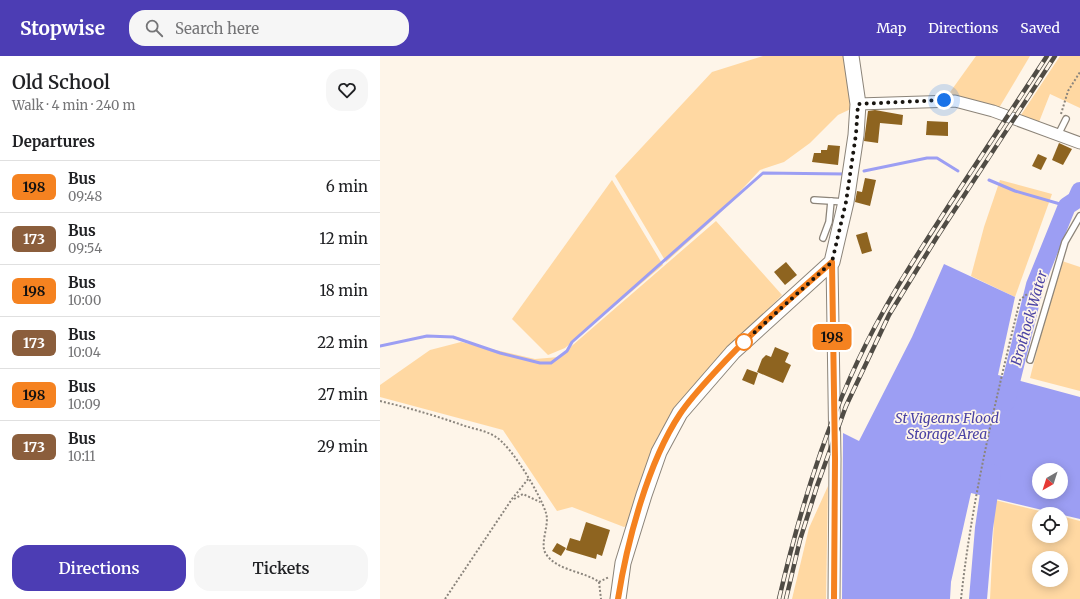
<!DOCTYPE html>
<html lang="en">
<head>
<meta charset="utf-8">
<style>
  :root { --surface:#fff; --page:#f6f6f6; --text:#202124; --muted:#757577; --line:#e0e0e0; --accent:#4c3db4 }
  body { margin:0; font-family:Merriweather,serif; background:var(--page); color:var(--text); height:100vh; display:flex; flex-direction:column; font-size:15px; white-space:nowrap }
  * { box-sizing:border-box; margin:0 }
  p { font-size:13px; color:var(--muted) }
  .icon { flex:none; width:22px; height:22px; fill:none; stroke:currentColor; stroke-width:2; stroke-linecap:round; stroke-linejoin:round }
  .map { position:relative; flex:1; overflow:hidden }
  .drawer { display:flex; flex-direction:column; background:var(--surface); width:380px }
  .drawer>* { flex:none }
  .badge { padding:0 8px; border-radius:6px; font-size:14px; line-height:26px }
  .needle { width:26px; rotate:219deg }
  .tools { position:absolute; left:652px; top:407px; display:grid; gap:8px }
  .tools a { display:grid; place-items:center; width:36px; height:36px; border-radius:50%; background:var(--surface); box-shadow:0 2px 10px #0003; font-size:20px }
  .you { position:absolute; width:20px; height:20px; margin:-10px; border:3px solid #fff; border-radius:50%; background:#1a73e8; box-shadow:0 0 0 6px #1a73e833 }
  .map>.badge { position:absolute; translate:-50% -50%; box-shadow:0 0 0 2px #fff }
  h2 { padding:0 12px; font-size:15px; line-height:36px }
  .round { display:grid; place-items:center; flex:none; width:42px; height:42px; border-radius:16px; background:var(--page) }
  .head { display:flex; align-items:center; justify-content:space-between; height:68px; padding:0 12px }
  h1 { font-size:19px; font-weight:600; line-height:30px }
  .primary-button { display:flex; gap:8px; margin-top:auto; padding:8px 12px }
  .primary-button a { flex:1; height:46px; border-radius:16px; background:var(--accent); color:#fff; font-size:16px; font-weight:600; line-height:46px; text-align:center }
  .primary-button a+a { background:var(--page); color:var(--text) }
  ul { padding:0; list-style:none }
  li { display:flex; align-items:center; gap:12px; height:52px; padding:0 12px; border-top:1px solid var(--line) }
  li div { flex:1 }
  li b { display:block; font-size:15px }
  li em { font-style:normal }
  li .badge { min-width:44px; font-weight:700; text-align:center }
  header { display:flex; align-items:center; gap:24px; box-sizing:border-box; height:56px; padding:0 20px; background:var(--accent); color:#fff }
  header strong { font-size:19px }
  nav { display:flex; gap:22px; margin-inline-start:auto; font-size:14px }
  .search { width:280px; height:36px; background:var(--page); display:flex; align-items:center; gap:10px; box-sizing:border-box; padding:0 14px; border-radius:16px; color:var(--muted); font-size:15px }
  main { display:flex; flex:1; min-height:0 }
  .map>svg:first-child { display:block }
  .green { fill:#ffd8a2; fill-rule:evenodd }
  .water { fill:#9c9ef3; fill-rule:evenodd }
  .lines { fill:none; stroke-linecap:round; stroke-linejoin:round }
  .stream { stroke:#9c9ef3; stroke-width:3 }
  .river { stroke:#9c9ef3; stroke-width:18 }
  .building { fill:#8e6420 }
  .lane-casing { stroke:#8c8479; stroke-width:8 }
  .street-casing { stroke:#8c8479; stroke-width:13 }
  .secondary-casing { stroke:#8c8479; stroke-width:17 }
  .path { stroke:#8b857d; stroke-width:2; stroke-dasharray:2 2; stroke-linecap:butt }
  .lane { stroke:#fff; stroke-width:5.5 }
  .street { stroke:#fff; stroke-width:11 }
  .secondary { stroke:#fff; stroke-width:15 }
  .rail-casing { stroke:#504c45; stroke-width:4.5 }
  .rail { stroke:#fef5e9; stroke-width:3; stroke-dasharray:9; stroke-linecap:butt }
  .line-casing { stroke:#fff; stroke-width:9 }
  .line { stroke:#f58220; stroke-width:6 }
  .walk { stroke:#181510; stroke-width:4; stroke-dasharray:0 7.2 }
  .stop-dot { fill:#fff; stroke:#f58220; stroke-width:2 }
  .labels { text-anchor:middle; dominant-baseline:central; stroke-width:3.5; stroke-linejoin:round; paint-order:stroke }
  .water-label { font-size:14px; font-style:italic; fill:#4a42a4; stroke:#fef5e9 }
</style>
</head>
<body>
<header>
<strong>Stopwise</strong>
<div class="search"><svg class="icon" aria-label="search" viewBox="0 0 24 24"><circle cx="10" cy="10" r="6"/><path d="M15 15l6 6"/></svg>Search here</div>
<nav><a>Map</a><a>Directions</a><a>Saved</a></nav>
</header>
<main>
<section class="drawer">
<div class="head"><div><h1>Old School</h1><p>Walk · 4 min · 240 m</p></div><a class="round"><svg class="icon" aria-label="heart" viewBox="0 0 24 24"><path d="M12 20l-8-8c-3-5 5-10 8-4 3-6 11-1 8 4z"/></svg></a></div>
<h2>Departures</h2>
<ul>
<li><span class="badge" style="background:#f58220;color:#111">198</span><div><b>Bus</b><p>09:48</p></div><em>6 min</em></li>
<li><span class="badge" style="background:#8b5e3c;color:#fff">173</span><div><b>Bus</b><p>09:54</p></div><em>12 min</em></li>
<li><span class="badge" style="background:#f58220;color:#111">198</span><div><b>Bus</b><p>10:00</p></div><em>18 min</em></li>
<li><span class="badge" style="background:#8b5e3c;color:#fff">173</span><div><b>Bus</b><p>10:04</p></div><em>22 min</em></li>
<li><span class="badge" style="background:#f58220;color:#111">198</span><div><b>Bus</b><p>10:09</p></div><em>27 min</em></li>
<li><span class="badge" style="background:#8b5e3c;color:#fff">173</span><div><b>Bus</b><p>10:11</p></div><em>29 min</em></li>
</ul>
<div class="primary-button"><a>Directions</a><a>Tickets</a></div>
</section>
<div class="map">
<svg width="700" height="543" viewBox="0 0 700 543">
  <rect width="100%" height="100%" fill="#fef5e9"/>
  <!-- green -->
  <g class="green">
    <path d="M383 0H470L475 51 458 59 430 87 404 106 380 114 337 160 286 206 235 120 332 16Z"/>
    <path d="M596 0H650L619 52 568 39Z"/>
    <path d="M680 0H700V52L670 38 659 66 641 59Z"/>
    <path d="M232 124 283 209 185 292 168 299 132 263Z"/>
    <path d="M620 124 672 138 635 241 591 220 604 171Z"/>
    <path d="M336 165 402 239 318 326 278 380 261 425 250 468 244 471 192 451 177 455 123 374 0 341V329L50 294 81 286 155 303 179 301Z"/>
    <path d="M682 205 700 211V335L650 322 670 243Z"/>
    <path d="M448 430 446 543H412L429 472Z"/>
    <path d="M615 444 672 458H659V480H681V460L700 465V543H610ZM659 502H681V524H659Z"/>
  </g>
  <!-- water -->
  <path class="water" d="M564 208 635 241 618 319 700 341V463L591 437 571 526 570 543H462L463 377 479 385 532 281ZM659 414H681V436H659Z"/>
  <g class="lines">
    <!-- stream -->
    <g class="stream">
      <path d="M484 115 547 102H557L578 115"/>
      <path d="M609 124 635 135 687 150"/>
      <path d="M0 290 47 280 73 281 120 297 160 307H171L187 295 192 286 383 117 466 118"/>
    </g>
    <!-- river -->
    <g class="river">
      <path d="M626 346 655 229 687 150 696 144 700 135"/>
      <path d="M598 543 604 472 612 417"/>
    </g>
  </g>
  <!-- building -->
  <g class="building">
    <path d="M495 54 523 59 522 69 500 67 498 87 484 85 488 55Z"/>
    <path d="M547 65 568 66V80L546 79Z"/>
    <path d="M679 87 692 93 683 109 672 104Z"/>
    <path d="M448 89 460 90 458 109 432 106 434 97H441V94H447Z"/>
    <path d="M658 98 667 102 661 114 652 110Z"/>
    <path d="M485 122 496 124 490 150 475 146 477 135 482 136Z"/>
    <path d="M487 176 492 195 482 198 476 179Z"/>
    <path d="M406 206 417 219 405 229 394 216Z"/>
    <path d="M395 291 409 297 405 306 411 309 403 327 377 316 382 303 386 299 391 301Z"/>
    <path d="M367 313 378 317 374 329 362 324Z"/>
    <path d="M206 466 230 474 222 500 217 498 216 503 186 494 190 482 200 485Z"/>
    <path d="M177 487 186 492 181 500 172 495Z"/>
  </g>
  <g class="lines">
    <defs>
      <g id="lane">
        <path d="M678 79 686 63"/>
        <path d="M434 144 466 146"/>
        <path d="M443 182 449 166 451 145"/>
        <path d="M650 304 685 186 700 160"/>
      </g>
      <g id="street">
        <path d="M478 48 575 45 613 55 700 87"/>
        <path d="M452 206 455 403 454 543"/>
      </g>
      <path id="secondary" d="M238 543 243 507 264 439 279 396 300 357 353 296 452 206 466 146 476 79 478 48 471 0"/>
    </defs>
    <!-- lane casing -->
    <use href="#lane" class="lane-casing"/>
    <!-- street casing -->
    <use href="#street" class="street-casing"/>
    <!-- secondary casing -->
    <use href="#secondary" class="secondary-casing"/>
    <!-- path -->
    <g class="path">
      <path d="M681 58 688 35 700 16"/>
      <path d="M0 345C29 352 57 360 85 370 95 373 107 375 116 381 132 391 160 438 166 457 170 469 159 488 166 498 177 515 204 515 219 526L221 543"/>
      <path d="M134 443 143 438 160 446"/>
      <path d="M219 526 229 521"/>
      <path d="M65 543 132 443 149 422"/>
      <path d="M581 543C592 441 616 343 640 244L647 238 657 240 664 229"/>
    </g>
    <!-- lane -->
    <use href="#lane" class="lane"/>
    <!-- street -->
    <use href="#street" class="street"/>
    <!-- secondary -->
    <use href="#secondary" class="secondary"/>
    <defs>
      <g id="rail">
        <path d="M399 543C422 444 453 345 503 256 524 218 548 182 571 146 603 98 635 49 667 0"/>
        <path d="M406 543 420 484 437 430 466 350 509 259 557 181 675 0"/>
      </g>
    </defs>
    <!-- rail casing -->
    <use href="#rail" class="rail-casing"/>
    <!-- rail -->
    <use href="#rail" class="rail"/>
  </g>
  <g class="lines">
    <defs>
      <path id="line" d="M238 543C247 486 268 406 300 358 310 343 323 329 335 316 371 276 412 241 452 206L455 403 454 543"/>
    </defs>
    <!-- line casing -->
    <use href="#line" class="line-casing"/>
    <!-- line -->
    <use href="#line" class="line"/>
    <!-- walk -->
    <path class="walk" d="M364 286 452 206 466 146 476 78 478 48 564 44"/>
  </g>
  <!-- markers -->
  <circle class="stop-dot" cx="364" cy="286" r="8"/>
  <g class="labels">
    <!-- water labels -->
    <g class="water-label">
      <text transform="translate(649 262) rotate(-74)">Brothock Water</text>
      <text x="567" y="362">St Vigeans Flood<tspan x="567" dy="16">Storage Area</tspan></text>
    </g>
  </g>
</svg>
<div class="tools">
<a><svg class="needle" viewBox="-14 -14 28 28"><path d="M0-13l5 13h-10z" fill="#e53935"/><path d="M0 13l5-13h-10z" fill="#757577"/></svg></a>
<a><svg class="icon" aria-label="locate" viewBox="0 0 24 24"><circle cx="12" cy="12" r="6"/><path d="M12 2v4M12 18v4M2 12h4M18 12h4"/></svg></a>
<a><svg class="icon" aria-label="layers" viewBox="0 0 24 24"><path d="M12 4l9 5-9 5-9-5zM3 14l9 5 9-5"/></svg></a>
</div>
<div class="you" style="left:564px;top:44px"></div>
<b class="badge" style="left:452px;top:281px;background:#f58220;color:#111">198</b>
</div>
</main>
</body>
</html>
